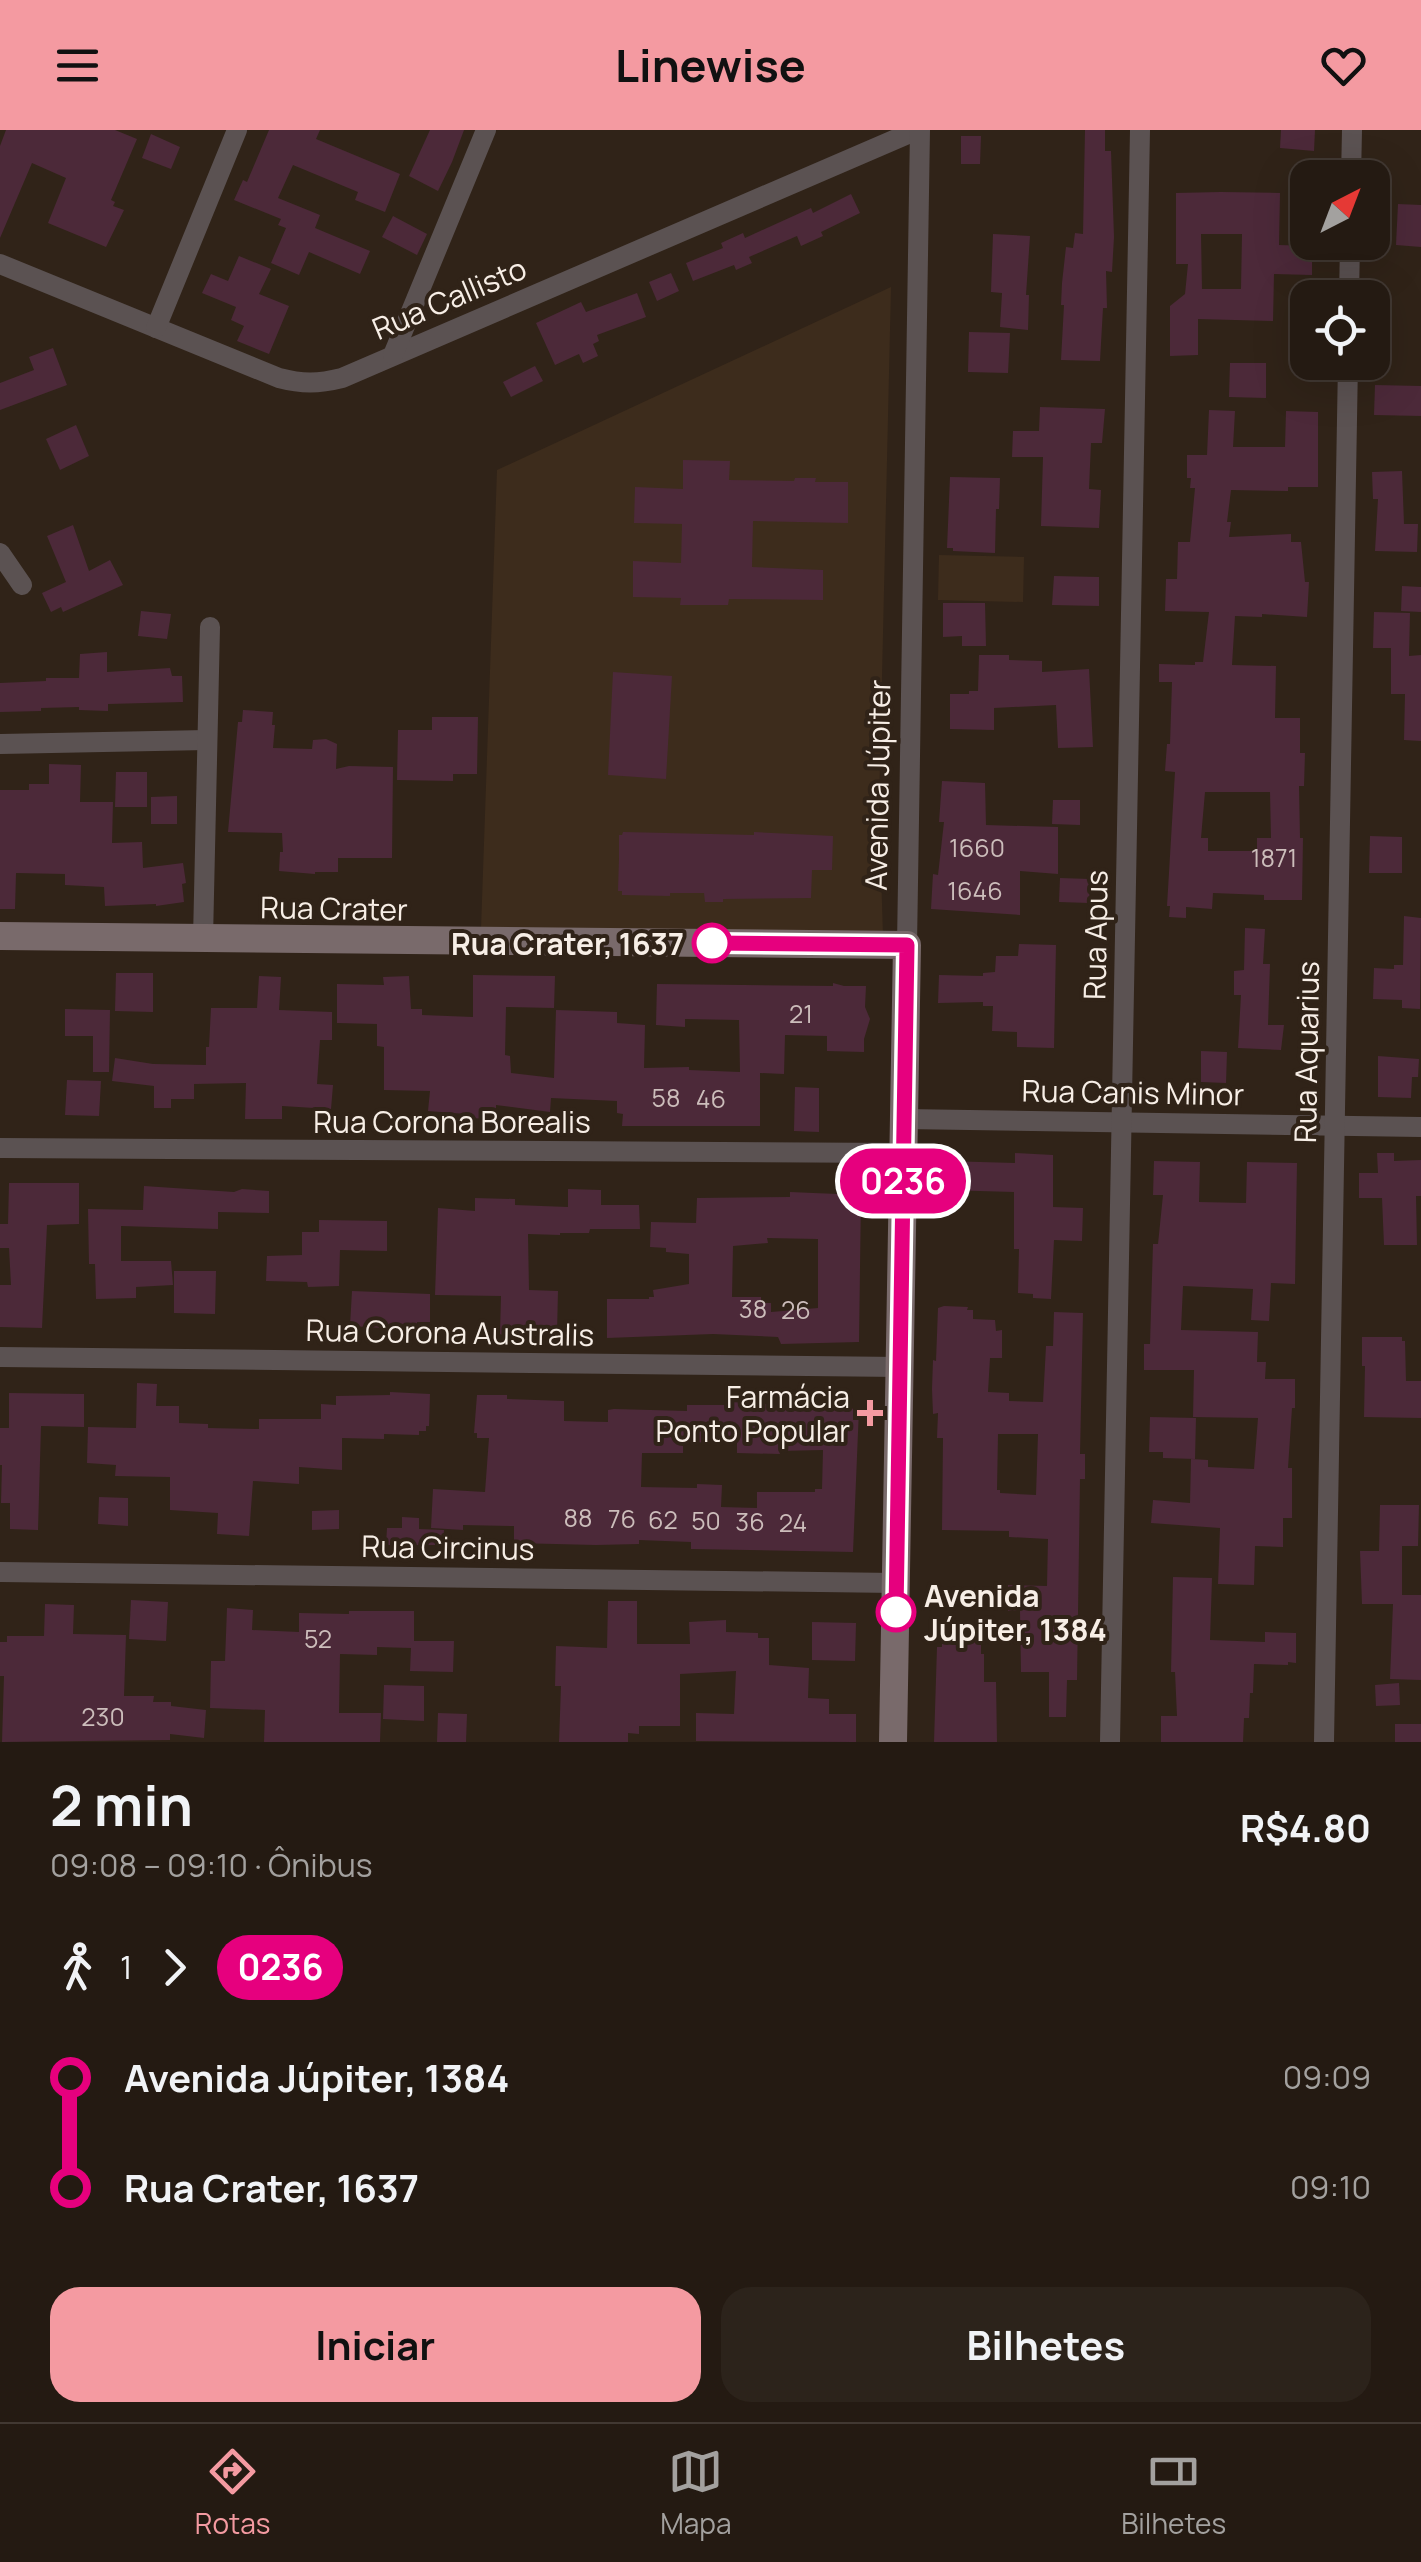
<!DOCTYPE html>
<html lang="pt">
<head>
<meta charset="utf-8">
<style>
  :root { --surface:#241a12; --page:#2c231b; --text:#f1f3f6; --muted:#a3a19f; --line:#413832; --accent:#f49aa1 }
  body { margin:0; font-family:Manrope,sans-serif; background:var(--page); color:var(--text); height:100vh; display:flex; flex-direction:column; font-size:38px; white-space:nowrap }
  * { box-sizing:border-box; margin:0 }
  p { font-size:32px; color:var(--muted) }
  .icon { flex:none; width:55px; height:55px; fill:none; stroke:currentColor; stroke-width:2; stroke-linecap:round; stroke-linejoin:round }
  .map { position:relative; height:1612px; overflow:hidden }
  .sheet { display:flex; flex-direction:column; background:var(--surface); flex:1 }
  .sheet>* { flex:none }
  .badge { padding:0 20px; border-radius:32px; font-size:35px; line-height:65px }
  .needle { width:65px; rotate:42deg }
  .fabs { position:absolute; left:1290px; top:30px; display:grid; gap:20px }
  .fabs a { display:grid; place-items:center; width:100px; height:100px; border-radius:20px; background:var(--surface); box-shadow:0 10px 40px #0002,0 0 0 2px var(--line); font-size:50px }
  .map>.badge { position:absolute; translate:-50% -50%; box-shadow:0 0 0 5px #fff }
  .legs { display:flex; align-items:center; gap:15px; height:110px; padding:0 50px; font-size:32px }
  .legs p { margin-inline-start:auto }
  .summary { display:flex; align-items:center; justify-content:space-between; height:170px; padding:0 50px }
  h1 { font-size:55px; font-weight:700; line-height:75px }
  .button { display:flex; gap:20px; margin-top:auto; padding:20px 50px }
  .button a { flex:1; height:115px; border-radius:30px; background:var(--accent); color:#111; font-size:40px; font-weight:700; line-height:115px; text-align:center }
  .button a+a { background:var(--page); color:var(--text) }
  ul { padding:0 50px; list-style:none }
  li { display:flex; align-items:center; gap:35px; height:110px; font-size:38px }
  li i { display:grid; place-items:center; width:15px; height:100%; margin:0 12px; background:currentColor }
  li i::after { content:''; width:25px; height:25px; margin:-12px; border:8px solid; border-radius:50%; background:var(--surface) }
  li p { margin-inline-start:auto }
  li:first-child i { background:linear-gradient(#0000 50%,currentColor 0) }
  li:last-child i { background:linear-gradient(currentColor 50%,#0000 0) }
  header { display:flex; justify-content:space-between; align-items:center; height:130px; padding:0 50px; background:var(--accent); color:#111; font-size:45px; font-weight:700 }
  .menu { display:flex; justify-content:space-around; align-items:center; height:140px; border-top:2px solid var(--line); background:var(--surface); font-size:28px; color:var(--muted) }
  .menu a { display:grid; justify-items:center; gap:5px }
  .menu .selected { color:var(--accent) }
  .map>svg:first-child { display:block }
  .built { fill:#3d2c1c }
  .building { fill:#4c2939; fill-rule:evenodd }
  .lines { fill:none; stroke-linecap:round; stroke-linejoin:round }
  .street { stroke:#5b5252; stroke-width:20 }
  .secondary { stroke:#796a6b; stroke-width:28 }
  .line-1-casing { stroke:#fff; stroke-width:22 }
  .line-1 { stroke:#e6007e; stroke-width:15 }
  .stop-1-dot { fill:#fff; stroke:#e6007e; stroke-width:5 }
  .poi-dot { fill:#f49aa1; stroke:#302318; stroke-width:4 }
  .labels { text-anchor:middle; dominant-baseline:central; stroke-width:8; stroke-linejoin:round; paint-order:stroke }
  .number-label { font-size:25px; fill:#ccbdbb }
  .street-label { font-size:30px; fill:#f7eee6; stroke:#302318 }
  .stop-label { font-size:30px; font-weight:bold; fill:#f7eee6; stroke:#302318; text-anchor:end }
  .poi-label { font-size:30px; fill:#f7eee6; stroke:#302318; text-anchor:end }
</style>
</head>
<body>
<header><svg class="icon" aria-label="menu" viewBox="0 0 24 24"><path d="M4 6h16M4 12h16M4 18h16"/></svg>Linewise<svg class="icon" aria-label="heart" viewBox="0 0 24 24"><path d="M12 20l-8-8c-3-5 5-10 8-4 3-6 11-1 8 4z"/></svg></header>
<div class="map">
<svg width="1421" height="1612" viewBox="0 0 1421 1612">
  <rect width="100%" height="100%" fill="#302318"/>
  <!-- built -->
  <g class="built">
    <path d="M891 157 879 677 883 806 481 799 497 340Z"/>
    <path d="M939 425 1024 427 1023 472 938 470Z"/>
  </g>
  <!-- building -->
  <g class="building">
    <path d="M6 0H115L137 9 111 70 115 72 113 76 124 80 106 117 48 93 66 48 32 33 0 108V16Z"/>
    <path d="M269 0H320L316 9 400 44 385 82 355 70 358 62 293 35 278 68 320 85 315 98 370 121 360 144 309 122 299 145 271 133 286 98 278 95 281 89 234 70 243 50 247 52Z"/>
    <path d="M430 0H464L452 32 438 61 409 46Z"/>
    <path d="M1085 0H1105V21H1111L1114 107 1112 142 1106 141 1107 178H1103L1100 231 1061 230 1064 175H1061L1062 153 1066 117 1073 118 1075 103 1083 104Z"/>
    <path d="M1281 0H1315L1314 21 1280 18Z"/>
    <path d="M151 4 180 17 171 39 142 28Z"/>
    <path d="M961 6H981L980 34H961Z"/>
    <path d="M1221 62 1280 63 1279 115 1312 116V145L1274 144 1273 191 1198 189V225L1170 226V176L1185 164 1188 134H1176V63ZM1201 104H1242L1241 159H1202Z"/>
    <path d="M851 64 860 83 821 102 823 106 801 116 797 106 749 127 752 133 736 140 734 135 693 151 686 133 723 118 721 113 743 103 745 108 811 78 813 83Z"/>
    <path d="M1398 74 1421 75V117L1396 115Z"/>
    <path d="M393 86 427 104 417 125 382 107Z"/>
    <path d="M993 104 1030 106 1026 165H1029L1028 200 1000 197 1002 163 991 162Z"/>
    <path d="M239 126 271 139 259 164 289 176 269 224 237 211 244 196 231 190 236 177 202 163 211 144 228 151Z"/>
    <path d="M671 143 679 161 657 171 649 152Z"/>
    <path d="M637 163 646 187 597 205 599 211 593 214 598 226 583 233 579 224 555 235 536 193 581 172 586 182Z"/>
    <path d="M969 202 1010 203 1008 243 968 242Z"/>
    <path d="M53 218 67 255 0 280V253L34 240 29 227Z"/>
    <path d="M1230 233H1266V268L1229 267Z"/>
    <path d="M535 236 543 251 511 267 503 252Z"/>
    <path d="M1375 255 1421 256V286L1374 285Z"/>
    <path d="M1040 277 1105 279 1102 313H1091L1089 359 1101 360 1099 398 1041 396 1043 327H1012L1013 301H1039Z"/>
    <path d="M1209 280 1235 281 1233 317H1285L1286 281 1318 282V357H1288V361L1231 360 1227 392H1231L1229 407 1291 404V412H1301L1305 452H1309L1307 487 1262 484V487L1235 486 1232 535 1276 536 1275 588H1300V623H1305L1304 656H1299L1300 708H1303L1302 770H1264V765L1213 763 1212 779 1186 777V788L1169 787 1170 776H1167L1175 642 1165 641 1167 614H1170L1172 552H1159V534L1195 535V532H1203L1209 482 1165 481 1166 449H1177L1178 412H1190L1195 358H1190L1191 348H1187V325H1207ZM1205 662H1270L1271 708H1257V721H1208V708H1201Z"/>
    <path d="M76 295 89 326 60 340 46 309Z"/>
    <path d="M683 330 730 331 729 350 794 351 795 348H816L815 352H848V393L753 391 752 437 823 440V470L729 469 728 475H680L681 468 633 467V431L681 433 682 394 634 393 635 357 683 359Z"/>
    <path d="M1402 341 1404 394H1418L1417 422 1375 421 1378 369H1373L1372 342Z"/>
    <path d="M950 347 1000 348 999 379H996L995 423 953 421V418H947Z"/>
    <path d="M73 395 89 441 110 430 123 455 63 482 61 477 51 482 42 463 66 452 47 406Z"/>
    <path d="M1054 446 1099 447V476L1052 475Z"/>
    <path d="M1402 456 1421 457V482L1401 481Z"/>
    <path d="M943 473H985L986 516H962V506L943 507Z"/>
    <path d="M141 481 171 484 167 509 138 506Z"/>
    <path d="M1374 482 1410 483 1409 526 1421 525V611L1404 610 1405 564H1391V518H1373Z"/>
    <path d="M107 522V542L170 538 172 546H182L183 572 108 574V581L79 580V577L41 578V581L0 582V553L46 551V548H79L80 524Z"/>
    <path d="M979 525H1009V530L1042 531V542L1089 539 1093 617 1058 618 1056 575 994 578V600L950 599V564H969V561H978Z"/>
    <path d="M613 542 672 546 666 649 608 645Z"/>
    <path d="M243 580 273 582 272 595H275L273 618 312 619 313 610 326 609 337 614 336 639 349 636 393 637 392 728H338V742H315V744L279 741 280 722H283L282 703 228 702 238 592H242Z"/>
    <path d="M432 587H478L477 644H453V651L397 650 398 600H432Z"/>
    <path d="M49 634 81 635 80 672H113L112 713 142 712 143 738 183 733 186 753 182 754 184 772 156 776V774L105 776 104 757 65 755V744L16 743 15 779H0V660H29V654H49Z"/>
    <path d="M116 642H147V677H115Z"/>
    <path d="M942 651 985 653 986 695 1058 697V744L1020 741V785L931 779 933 744 938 745 944 692H939Z"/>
    <path d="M177 666V694H151V667Z"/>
    <path d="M1053 670H1080V695L1052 694Z"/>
    <path d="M623 702 754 705V702L833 706 832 740H812L811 768 723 769V772H705L704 763H670V766L622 765V761H618L619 728V705H622Z"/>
    <path d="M1370 706 1402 707V743H1369Z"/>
    <path d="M1060 748 1090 749 1089 773 1059 772Z"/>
    <path d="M1404 786 1421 788 1420 879 1402 878V870L1373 869 1374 838 1394 839V835H1403Z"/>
    <path d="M1245 798 1265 799 1263 834H1270L1268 895H1284L1281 920 1238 918 1241 865H1234V841L1244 840Z"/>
    <path d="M1019 814 1056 815 1054 918 1017 917V902L992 901 993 876H983V872L938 873 939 845 983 846V843L995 842 996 826H1018Z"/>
    <path d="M116 843H153V882L115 881Z"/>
    <path d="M473 845 555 846 554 878 506 877 505 925 510 926 511 943 554 948 556 880 617 882V893L645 895 644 938 689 937V940L740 942 739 890 685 889V897L656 895 657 854 833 856V853L844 856H866L865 877 870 889 864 909V922L827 921V906L785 905 784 944 760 943V996H622L623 984 617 983V971L551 968 550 982 496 975V989L466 988V984L428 981 430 961 384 960V917L377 916V894L337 893V854L384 855 383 847 409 846 411 879H422V885L473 887Z"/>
    <path d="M259 846 281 847 279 880 332 882V910H320L317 954 333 955 331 979 282 976V989H245L246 953 194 954V969H171V978H154V956L112 951 115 928 153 934 206 935V917H209L211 878H257Z"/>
    <path d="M65 879 110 880 109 942H93V906H65Z"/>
    <path d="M1201 921 1227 922 1226 953 1201 952Z"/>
    <path d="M1378 926 1419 929 1418 947H1412L1411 968 1378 967Z"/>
    <path d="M67 950 101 951 99 986 65 985Z"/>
    <path d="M795 957 819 958V1002L794 1001Z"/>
    <path d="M1015 1023 1053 1025V1077L1083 1078 1082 1111 1054 1110 1051 1169 1033 1168V1164L1018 1163 1019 1119H1014V1062L944 1060 945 1031 1015 1033Z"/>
    <path d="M1377 1023H1394V1031L1421 1030V1066H1416L1417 1115H1384L1382 1068H1359V1043H1378Z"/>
    <path d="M1154 1031 1200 1032 1199 1072 1246 1073 1247 1032 1297 1033 1295 1154 1271 1153 1269 1191 1251 1190 1253 1159 1183 1156 1181 1200 1258 1202 1257 1232H1266L1265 1249H1295V1278H1292L1288 1338H1292V1388H1283V1417L1255 1416 1254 1455 1218 1454 1220 1398 1151 1393 1153 1370 1190 1373 1191 1329 1208 1330V1337L1254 1339 1258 1288 1193 1287 1194 1240H1144V1214H1150L1153 1114H1158L1163 1065H1153Z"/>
    <path d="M9 1053H79V1094L47 1095 42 1198 0 1197V1155H11L9 1118H0V1094H8Z"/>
    <path d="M144 1056 234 1062 242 1059 269 1061V1083L218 1082V1099L121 1096V1131H171L173 1155 136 1157V1168L96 1169 95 1134H89L88 1079 143 1080Z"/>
    <path d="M568 1059 601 1060V1075H639L640 1099H590L589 1103H560V1105L528 1104 529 1160 558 1161 557 1203H538L537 1206 502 1205 500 1204 501 1166 435 1165 438 1078 475 1081V1068L515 1069V1075L568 1077Z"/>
    <path d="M790 1062 861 1065 859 1212 781 1214 778 1207 713 1204 607 1208V1169H649V1167H654L653 1160 689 1154V1124L666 1122V1118L650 1117 651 1092 696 1093 697 1068 790 1067ZM767 1108 818 1109V1178L771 1182V1173H761V1167H732L733 1116 768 1113Z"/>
    <path d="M319 1090 387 1091V1121L340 1120 339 1156 308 1157 307 1152 266 1151 267 1126 302 1125V1102H319Z"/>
    <path d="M174 1141H216L215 1184 174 1183Z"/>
    <path d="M352 1161 430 1164V1192H417V1200L350 1196Z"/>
    <path d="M944 1176 968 1177 967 1180H973V1189L995 1190 996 1201 1002 1200V1228H990L988 1262 1009 1263V1271L1043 1272 1046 1216H1053L1054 1182 1083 1183 1080 1324H1085V1349H1080L1077 1550H1067L1066 1587H1049V1542H1021L1020 1481H1008V1455L1047 1456 1048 1409 1009 1407V1401L942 1400 943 1308H937L938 1283 933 1284 932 1259 933 1230 936 1231 938 1178ZM998 1304H1038L1036 1365 1000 1363V1360H997Z"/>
    <path d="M1362 1207H1402V1211H1405L1406 1251H1421V1288L1364 1287 1365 1236H1362Z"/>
    <path d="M137 1253 157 1254 156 1276H179V1293L208 1294V1298L259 1299V1289H321V1274L336 1275V1266L390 1265V1262L430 1264 429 1296H426V1301H419V1305L384 1304V1309L342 1308V1340L299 1337V1354L253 1351 249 1406 217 1404 218 1383 170 1380V1347L115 1346 116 1335 87 1333 88 1297 136 1298Z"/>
    <path d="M9 1263 84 1264V1297L41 1296 38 1400 10 1399V1373H1L2 1335H0V1298H9Z"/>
    <path d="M477 1265H507V1269L564 1271V1291L608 1292V1280L614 1279 687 1281V1275H730V1272L859 1279 853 1422 691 1419V1412L639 1410V1414L596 1415 514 1413V1396L463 1395V1400L431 1398 433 1359 485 1362 489 1308H477V1303H474ZM683 1312 737 1313V1323L780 1324 779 1321 823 1320 822 1359H815V1362H757V1378L721 1377 722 1355 697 1354V1358L641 1357 642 1323H683Z"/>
    <path d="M1150 1287 1196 1288 1195 1329 1163 1328V1322H1149Z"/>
    <path d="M99 1367 128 1368V1396L98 1394Z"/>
    <path d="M1380 1375H1419L1418 1416H1402V1465H1421V1550L1390 1549 1393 1474H1362L1360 1421H1379Z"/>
    <path d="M339 1380V1399L312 1400V1381Z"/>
    <path d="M402 1387 419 1388V1399L444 1400 443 1415H386L387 1398H402Z"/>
    <path d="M1173 1447 1212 1448 1210 1510 1265 1512V1502L1296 1503V1533L1288 1532V1535L1254 1534 1253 1563H1250L1249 1588H1244L1243 1612H1161V1586H1177L1175 1542H1171Z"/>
    <path d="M131 1470 168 1472 166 1511 129 1509Z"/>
    <path d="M608 1471H637V1514H690L689 1492 726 1490V1502L758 1503V1508H769V1535L809 1538 808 1568 829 1569V1584H856V1612L696 1611V1583L734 1584 736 1541 680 1544V1596H639V1604L628 1603V1612H559L561 1556H555L556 1516 607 1518Z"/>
    <path d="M45 1474 74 1475 73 1504 126 1505 124 1566H154L153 1572H171V1576L206 1580 204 1608 170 1604V1610L2 1612 4 1546H0V1512H7V1506H44Z"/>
    <path d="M227 1478 253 1480 252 1500 299 1502V1483L349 1484V1481H414V1511H454L453 1542 410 1541 411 1518 377 1517V1525L340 1524 339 1583H381L380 1612H264L265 1580 210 1578 211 1531H225Z"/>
    <path d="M812 1492 856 1493 855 1531 812 1530Z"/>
    <path d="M942 1510 981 1511V1524H984V1552H996L997 1612H934L937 1517H942Z"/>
    <path d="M1399 1553 1400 1575 1376 1576 1375 1555Z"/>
    <path d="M384 1555 424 1556V1591L383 1589Z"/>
    <path d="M438 1583 467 1584 466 1612H437Z"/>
    <rect x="1395" y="1594" width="26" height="18"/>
  </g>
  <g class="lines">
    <!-- street -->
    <g class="street">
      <path d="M1351 48 1352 0"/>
      <path d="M0 134 279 248C302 254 318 254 342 248L917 0"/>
      <path d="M1349 168 1350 112"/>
      <path d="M156 198 237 0"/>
      <path d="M393 225 486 0"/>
      <path d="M0 423 22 455"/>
      <path d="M0 614 207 610"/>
      <path d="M203 809 210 497"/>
      <path d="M907 815 920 0"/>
      <path d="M904 989 1421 997"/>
      <path d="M0 1018 903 1023"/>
      <path d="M0 1227 900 1237"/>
      <path d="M0 1442 896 1453"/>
      <path d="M1110 1612 1140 0"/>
      <path d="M1324 1612 1348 232"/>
    </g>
    <!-- secondary -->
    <path class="secondary" d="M0 806 907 815 893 1612"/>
  </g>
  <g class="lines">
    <defs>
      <path id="line-1" d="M712 813 907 815 896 1482"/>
    </defs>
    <!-- line-1 casing -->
    <use href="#line-1" class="line-1-casing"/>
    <!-- line-1 -->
    <use href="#line-1" class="line-1"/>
  </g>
  <!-- markers -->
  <g class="stop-1-dot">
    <circle cx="712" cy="813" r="18"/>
    <circle cx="896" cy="1482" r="18"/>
  </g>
  <path class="poi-dot" d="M865 1268h10v10h10v10h-10v10h-10v-10h-10v-10h10z"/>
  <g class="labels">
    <!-- number labels -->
    <g class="number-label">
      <text x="977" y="717">1660</text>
      <text x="1274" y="727">1871</text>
      <text x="975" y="760">1646</text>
      <text x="801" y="883">21</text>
      <text x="666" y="967">58</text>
      <text x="711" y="968">46</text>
      <text x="753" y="1178">38</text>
      <text x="796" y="1179">26</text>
      <text x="578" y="1387">88</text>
      <text x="622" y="1388">76</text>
      <text x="663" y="1389">62</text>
      <text x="706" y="1390">50</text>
      <text x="750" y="1391">36</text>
      <text x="793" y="1392">24</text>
      <text x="318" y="1508">52</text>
      <text x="103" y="1586">230</text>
    </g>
    <!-- street labels -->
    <g class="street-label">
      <text transform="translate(449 168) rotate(-23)">Rua Callisto</text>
      <text transform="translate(877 655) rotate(-89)">Avenida Júpiter</text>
      <text transform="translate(334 778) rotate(1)">Rua Crater</text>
      <text transform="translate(1095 805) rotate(-89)">Rua Apus</text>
      <text transform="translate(1306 922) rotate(-89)">Rua Aquarius</text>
      <text transform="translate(1133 962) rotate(1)">Rua Canis Minor</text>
      <text x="452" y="991">Rua Corona Borealis</text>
      <text transform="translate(450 1202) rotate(1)">Rua Corona Australis</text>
      <text transform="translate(448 1417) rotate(1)">Rua Circinus</text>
    </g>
    <!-- stop labels -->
    <g class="stop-label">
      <text x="684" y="813">Rua Crater, 1637</text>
      <text x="924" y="1465" text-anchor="start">Avenida<tspan x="924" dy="34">Júpiter, 1384</tspan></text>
    </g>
    <!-- poi labels -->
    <g class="poi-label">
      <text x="850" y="1266">Farmácia<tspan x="850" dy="34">Ponto Popular</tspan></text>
    </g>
  </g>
</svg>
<div class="fabs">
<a><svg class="needle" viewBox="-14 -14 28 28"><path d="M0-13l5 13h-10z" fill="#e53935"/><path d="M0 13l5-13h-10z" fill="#a3a19f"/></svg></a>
<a><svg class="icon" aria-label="locate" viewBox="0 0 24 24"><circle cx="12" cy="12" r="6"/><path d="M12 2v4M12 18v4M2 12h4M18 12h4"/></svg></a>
</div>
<b class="badge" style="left:903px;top:1051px;background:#e6007e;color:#fff">0236</b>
</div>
<section class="sheet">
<div class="summary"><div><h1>2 min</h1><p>09:08 – 09:10 · Ônibus</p></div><b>R$4.80</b></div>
<div class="legs"><svg class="icon" aria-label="walk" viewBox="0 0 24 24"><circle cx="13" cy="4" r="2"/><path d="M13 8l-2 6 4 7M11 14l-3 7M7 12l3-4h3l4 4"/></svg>1<svg class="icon" aria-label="forward" viewBox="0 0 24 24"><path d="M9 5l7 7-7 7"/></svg><b class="badge" style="background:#e6007e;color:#fff">0236</b></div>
<ul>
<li><i style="color:#e6007e"></i><b>Avenida Júpiter, 1384</b><p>09:09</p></li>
<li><i style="color:#e6007e"></i><b>Rua Crater, 1637</b><p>09:10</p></li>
</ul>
<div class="button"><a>Iniciar</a><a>Bilhetes</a></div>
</section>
<nav class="menu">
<a class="selected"><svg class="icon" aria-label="directions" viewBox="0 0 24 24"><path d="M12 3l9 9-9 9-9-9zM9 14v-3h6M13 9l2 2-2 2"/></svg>Rotas</a>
<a><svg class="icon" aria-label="map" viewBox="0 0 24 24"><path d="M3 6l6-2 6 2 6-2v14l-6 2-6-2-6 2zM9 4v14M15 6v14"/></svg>Mapa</a>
<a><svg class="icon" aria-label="tickets" viewBox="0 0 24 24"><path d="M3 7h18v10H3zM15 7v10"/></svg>Bilhetes</a>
</nav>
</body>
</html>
